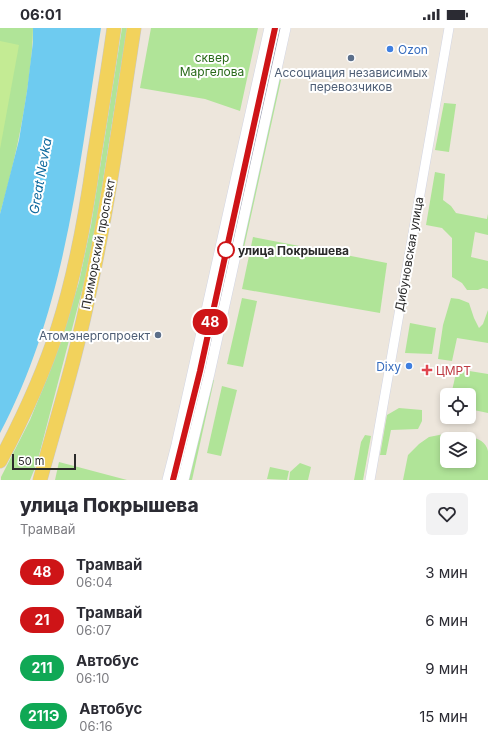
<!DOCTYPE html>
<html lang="ru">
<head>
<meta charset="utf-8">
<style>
  :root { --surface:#fff; --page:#f2f2f3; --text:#2b2b33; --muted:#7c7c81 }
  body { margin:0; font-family:Inter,sans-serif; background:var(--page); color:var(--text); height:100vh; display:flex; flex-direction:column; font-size:15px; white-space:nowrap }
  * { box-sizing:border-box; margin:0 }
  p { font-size:13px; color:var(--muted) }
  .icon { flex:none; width:22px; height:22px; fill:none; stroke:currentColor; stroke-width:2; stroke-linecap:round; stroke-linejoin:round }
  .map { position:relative; height:452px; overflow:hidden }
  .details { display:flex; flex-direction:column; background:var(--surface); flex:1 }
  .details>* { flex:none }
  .badge { padding:0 8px; border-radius:13px; font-size:14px; line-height:26px }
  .buttons { position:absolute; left:440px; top:360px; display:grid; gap:8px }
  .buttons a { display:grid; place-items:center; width:36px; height:36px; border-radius:6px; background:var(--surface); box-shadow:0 2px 6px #0003; font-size:20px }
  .scale { position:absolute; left:12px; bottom:10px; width:64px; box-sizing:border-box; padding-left:4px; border:2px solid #2a2a2a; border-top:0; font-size:11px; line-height:14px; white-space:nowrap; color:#2a2a2a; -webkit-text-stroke:3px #fff; paint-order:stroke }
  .map>.badge { position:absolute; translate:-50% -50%; box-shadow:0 0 0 2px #fff }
  .round { display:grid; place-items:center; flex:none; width:42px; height:42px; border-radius:6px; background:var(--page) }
  .summary { display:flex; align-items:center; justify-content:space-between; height:68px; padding:0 20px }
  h1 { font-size:19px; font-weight:800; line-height:30px }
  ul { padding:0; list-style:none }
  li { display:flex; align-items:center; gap:12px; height:48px; padding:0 20px }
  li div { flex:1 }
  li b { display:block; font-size:15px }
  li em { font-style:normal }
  li .badge { min-width:44px; font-weight:700; text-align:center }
  .status { display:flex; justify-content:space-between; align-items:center; height:28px; padding:0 20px; background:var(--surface); direction:ltr }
  .status svg { height:11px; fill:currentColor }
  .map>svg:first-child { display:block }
  .green { fill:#b0e498; fill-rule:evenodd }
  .pitch { fill:#c4eb94 }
  .water { fill:#6ecbf0 }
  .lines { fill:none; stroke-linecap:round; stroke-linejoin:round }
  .street-casing { stroke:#d2d5e3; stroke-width:10 }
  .secondary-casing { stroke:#d2d5e3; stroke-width:14 }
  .primary-casing { stroke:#c8c8c8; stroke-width:15 }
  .street { stroke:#fff; stroke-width:9 }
  .secondary { stroke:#fff; stroke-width:13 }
  .primary { stroke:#f2d25c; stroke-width:14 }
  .tram { stroke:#9fa2b5; stroke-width:1 }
  .line-casing { stroke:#fff; stroke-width:9 }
  .line { stroke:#ce1417; stroke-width:6 }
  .shop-dot { fill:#3f7fe0; stroke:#fff; stroke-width:1.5 }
  .service-dot { fill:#5c6f8a; stroke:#fff; stroke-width:1.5 }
  .stop-dot { fill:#fff; stroke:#ce1417; stroke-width:2 }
  .health-dot { fill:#e0444e; stroke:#fff; stroke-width:1.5 }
  .labels { text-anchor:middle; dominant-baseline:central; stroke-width:4; stroke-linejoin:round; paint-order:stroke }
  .shop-label { font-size:12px; fill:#366cbe; stroke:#fff; text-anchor:start }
  .park-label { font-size:12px; fill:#286919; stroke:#fff }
  .service-label { font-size:12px; fill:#4e5e75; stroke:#fff }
  .street-label { font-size:12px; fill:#2a2a2a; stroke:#fff }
  .stop-label { font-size:12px; font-weight:bold; fill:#2a2a2a; stroke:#fff; text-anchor:start }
  .health-label { font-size:12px; fill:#be3a42; stroke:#fff; text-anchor:start }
  .water-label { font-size:13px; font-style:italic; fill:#0c689d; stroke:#fff }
</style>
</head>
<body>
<div class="status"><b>06:01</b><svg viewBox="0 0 49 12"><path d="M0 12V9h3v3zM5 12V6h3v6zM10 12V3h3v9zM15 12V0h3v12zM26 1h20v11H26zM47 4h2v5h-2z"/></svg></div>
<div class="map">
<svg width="488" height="452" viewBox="0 0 488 452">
  <rect width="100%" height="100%" fill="#ede6dc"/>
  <!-- green -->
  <g class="green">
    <path d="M0 0H33C33 16 31 32 29 49 23 95 13 141 0 186Z"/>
    <path d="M122 0H127L96 197 84 255 37 435 30 452H1V449L30 392 50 343 64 302 79 254 91 197Z"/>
    <path d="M151 0H258L240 83 205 71 140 60Z"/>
    <path d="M276 50 281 52 243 224 238 222Z"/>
    <path d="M444 75 456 76 449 124 435 122Z"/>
    <path d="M435 144 445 146 443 172 451 178 456 185 487 191 488 186V207L475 204 471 229 488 233V261L483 260 478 262H467L462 255 452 249V210L442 200 426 197Z"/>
    <path d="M253 209 387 235 380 285 242 261Z"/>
    <path d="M242 270 257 273 243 339 227 336Z"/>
    <path d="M451 270 459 271 469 275 474 290 479 300 483 296 488 282V315L457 310 452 333 438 331 443 297Z"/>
    <path d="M410 295 436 300 432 326 405 325Z"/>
    <path d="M457 341 488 346V385L469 381V367H451Z"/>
    <path d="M209 352H214L192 452H185Z"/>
    <path d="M222 358 237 362 221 428 207 425Z"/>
    <path d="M399 380 422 382V393L418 401 391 402 386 427H380L387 387Z"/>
    <path d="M444 406C457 407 485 406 488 423 488 432 488 443 488 452H403L408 427 419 416 429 409ZM447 411H469V433H447Z"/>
    <path d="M365 407 371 408 363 452H354L361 414Z"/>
    <path d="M59 434 127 452H55Z"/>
    <path d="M300 435 311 439 308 452H289L290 444Z"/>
    <path d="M270 439 289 443 287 452 267 451Z"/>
  </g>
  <!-- pitch -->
  <path class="pitch" d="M0 13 19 17 0 121Z"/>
  <!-- water -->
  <path class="water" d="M33 0H101C79 137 66 281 0 405V186L19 112 27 63 33 14Z"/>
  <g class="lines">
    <defs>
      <path id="street" d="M370 452 449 0"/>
      <g id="secondary">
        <path d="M169 452 178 417 271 0"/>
        <path d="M182 452 208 345 284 0"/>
      </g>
      <g id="primary">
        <path d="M0 433C23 390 43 347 58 300 76 244 86 187 94 129 101 86 108 43 114 0"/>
        <path d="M40 452C58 387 78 322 91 256 109 172 121 85 134 0"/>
      </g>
    </defs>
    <!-- street casing -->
    <use href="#street" class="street-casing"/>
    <!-- secondary casing -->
    <use href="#secondary" class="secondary-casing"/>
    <!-- primary casing -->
    <use href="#primary" class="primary-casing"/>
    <!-- street -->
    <use href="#street" class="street"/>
    <!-- secondary -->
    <use href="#secondary" class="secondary"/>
    <!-- primary -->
    <use href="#primary" class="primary"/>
    <!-- tram -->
    <path class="tram" d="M177 452 204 344 280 0"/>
  </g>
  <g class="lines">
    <defs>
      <path id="line" d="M173 452 200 343 275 0"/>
    </defs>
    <!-- line casing -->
    <use href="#line" class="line-casing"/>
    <!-- line -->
    <use href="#line" class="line"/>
  </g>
  <!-- markers -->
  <g class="shop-dot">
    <circle cx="390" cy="21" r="4"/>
    <circle cx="409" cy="338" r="4"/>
  </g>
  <g class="service-dot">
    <circle cx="351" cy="30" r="4"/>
    <circle cx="158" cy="307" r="4"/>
  </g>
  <circle class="stop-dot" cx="226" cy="222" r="8"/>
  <path class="health-dot" d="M425 336h4v4h4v4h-4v4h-4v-4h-4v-4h4z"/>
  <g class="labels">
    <!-- shop labels -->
    <g class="shop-label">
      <text x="398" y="21">Ozon</text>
      <text x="401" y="338" text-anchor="end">Dixy</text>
    </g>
    <!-- park labels -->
    <g class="park-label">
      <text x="212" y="29">сквер<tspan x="212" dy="14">Маргелова</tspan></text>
    </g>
    <!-- service labels -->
    <g class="service-label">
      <text x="351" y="44">Ассоциация независимых<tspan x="351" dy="14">перевозчиков</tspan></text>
      <text x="150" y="307" text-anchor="end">Атомэнергопроект</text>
    </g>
    <!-- street labels -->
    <g class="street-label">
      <text transform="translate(98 216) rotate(-79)">Приморский проспект</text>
      <text transform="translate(409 226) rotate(-80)">Дибуновская улица</text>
    </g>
    <!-- stop labels -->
    <g class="stop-label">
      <text x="238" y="222">улица Покрышева</text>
    </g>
    <!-- health labels -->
    <g class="health-label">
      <text x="436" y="342">ЦМРТ</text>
    </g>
    <!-- water labels -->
    <g class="water-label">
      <text transform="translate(40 148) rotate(-80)">Great Nevka</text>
    </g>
  </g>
</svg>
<div class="buttons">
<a><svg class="icon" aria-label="locate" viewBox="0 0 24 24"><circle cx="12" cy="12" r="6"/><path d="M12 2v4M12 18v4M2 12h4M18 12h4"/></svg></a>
<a><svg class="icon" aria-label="layers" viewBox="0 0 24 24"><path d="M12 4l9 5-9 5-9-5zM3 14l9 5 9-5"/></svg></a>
</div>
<div class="scale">50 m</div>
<b class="badge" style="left:210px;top:294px;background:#ce1417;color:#fff">48</b>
</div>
<section class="details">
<div class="summary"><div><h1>улица Покрышева</h1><p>Трамвай</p></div><a class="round"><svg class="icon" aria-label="heart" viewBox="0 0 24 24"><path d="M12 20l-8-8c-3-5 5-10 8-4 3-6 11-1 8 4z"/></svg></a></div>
<ul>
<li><span class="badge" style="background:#ce1417;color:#fff">48</span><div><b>Трамвай</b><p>06:04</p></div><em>3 мин</em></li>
<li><span class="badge" style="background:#ce1417;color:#fff">21</span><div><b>Трамвай</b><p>06:07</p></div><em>6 мин</em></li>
<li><span class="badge" style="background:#10a855;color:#fff">211</span><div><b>Автобус</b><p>06:10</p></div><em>9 мин</em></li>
<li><span class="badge" style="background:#10a855;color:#fff">211Э</span><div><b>Автобус</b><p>06:16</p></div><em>15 мин</em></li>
</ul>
</section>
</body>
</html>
